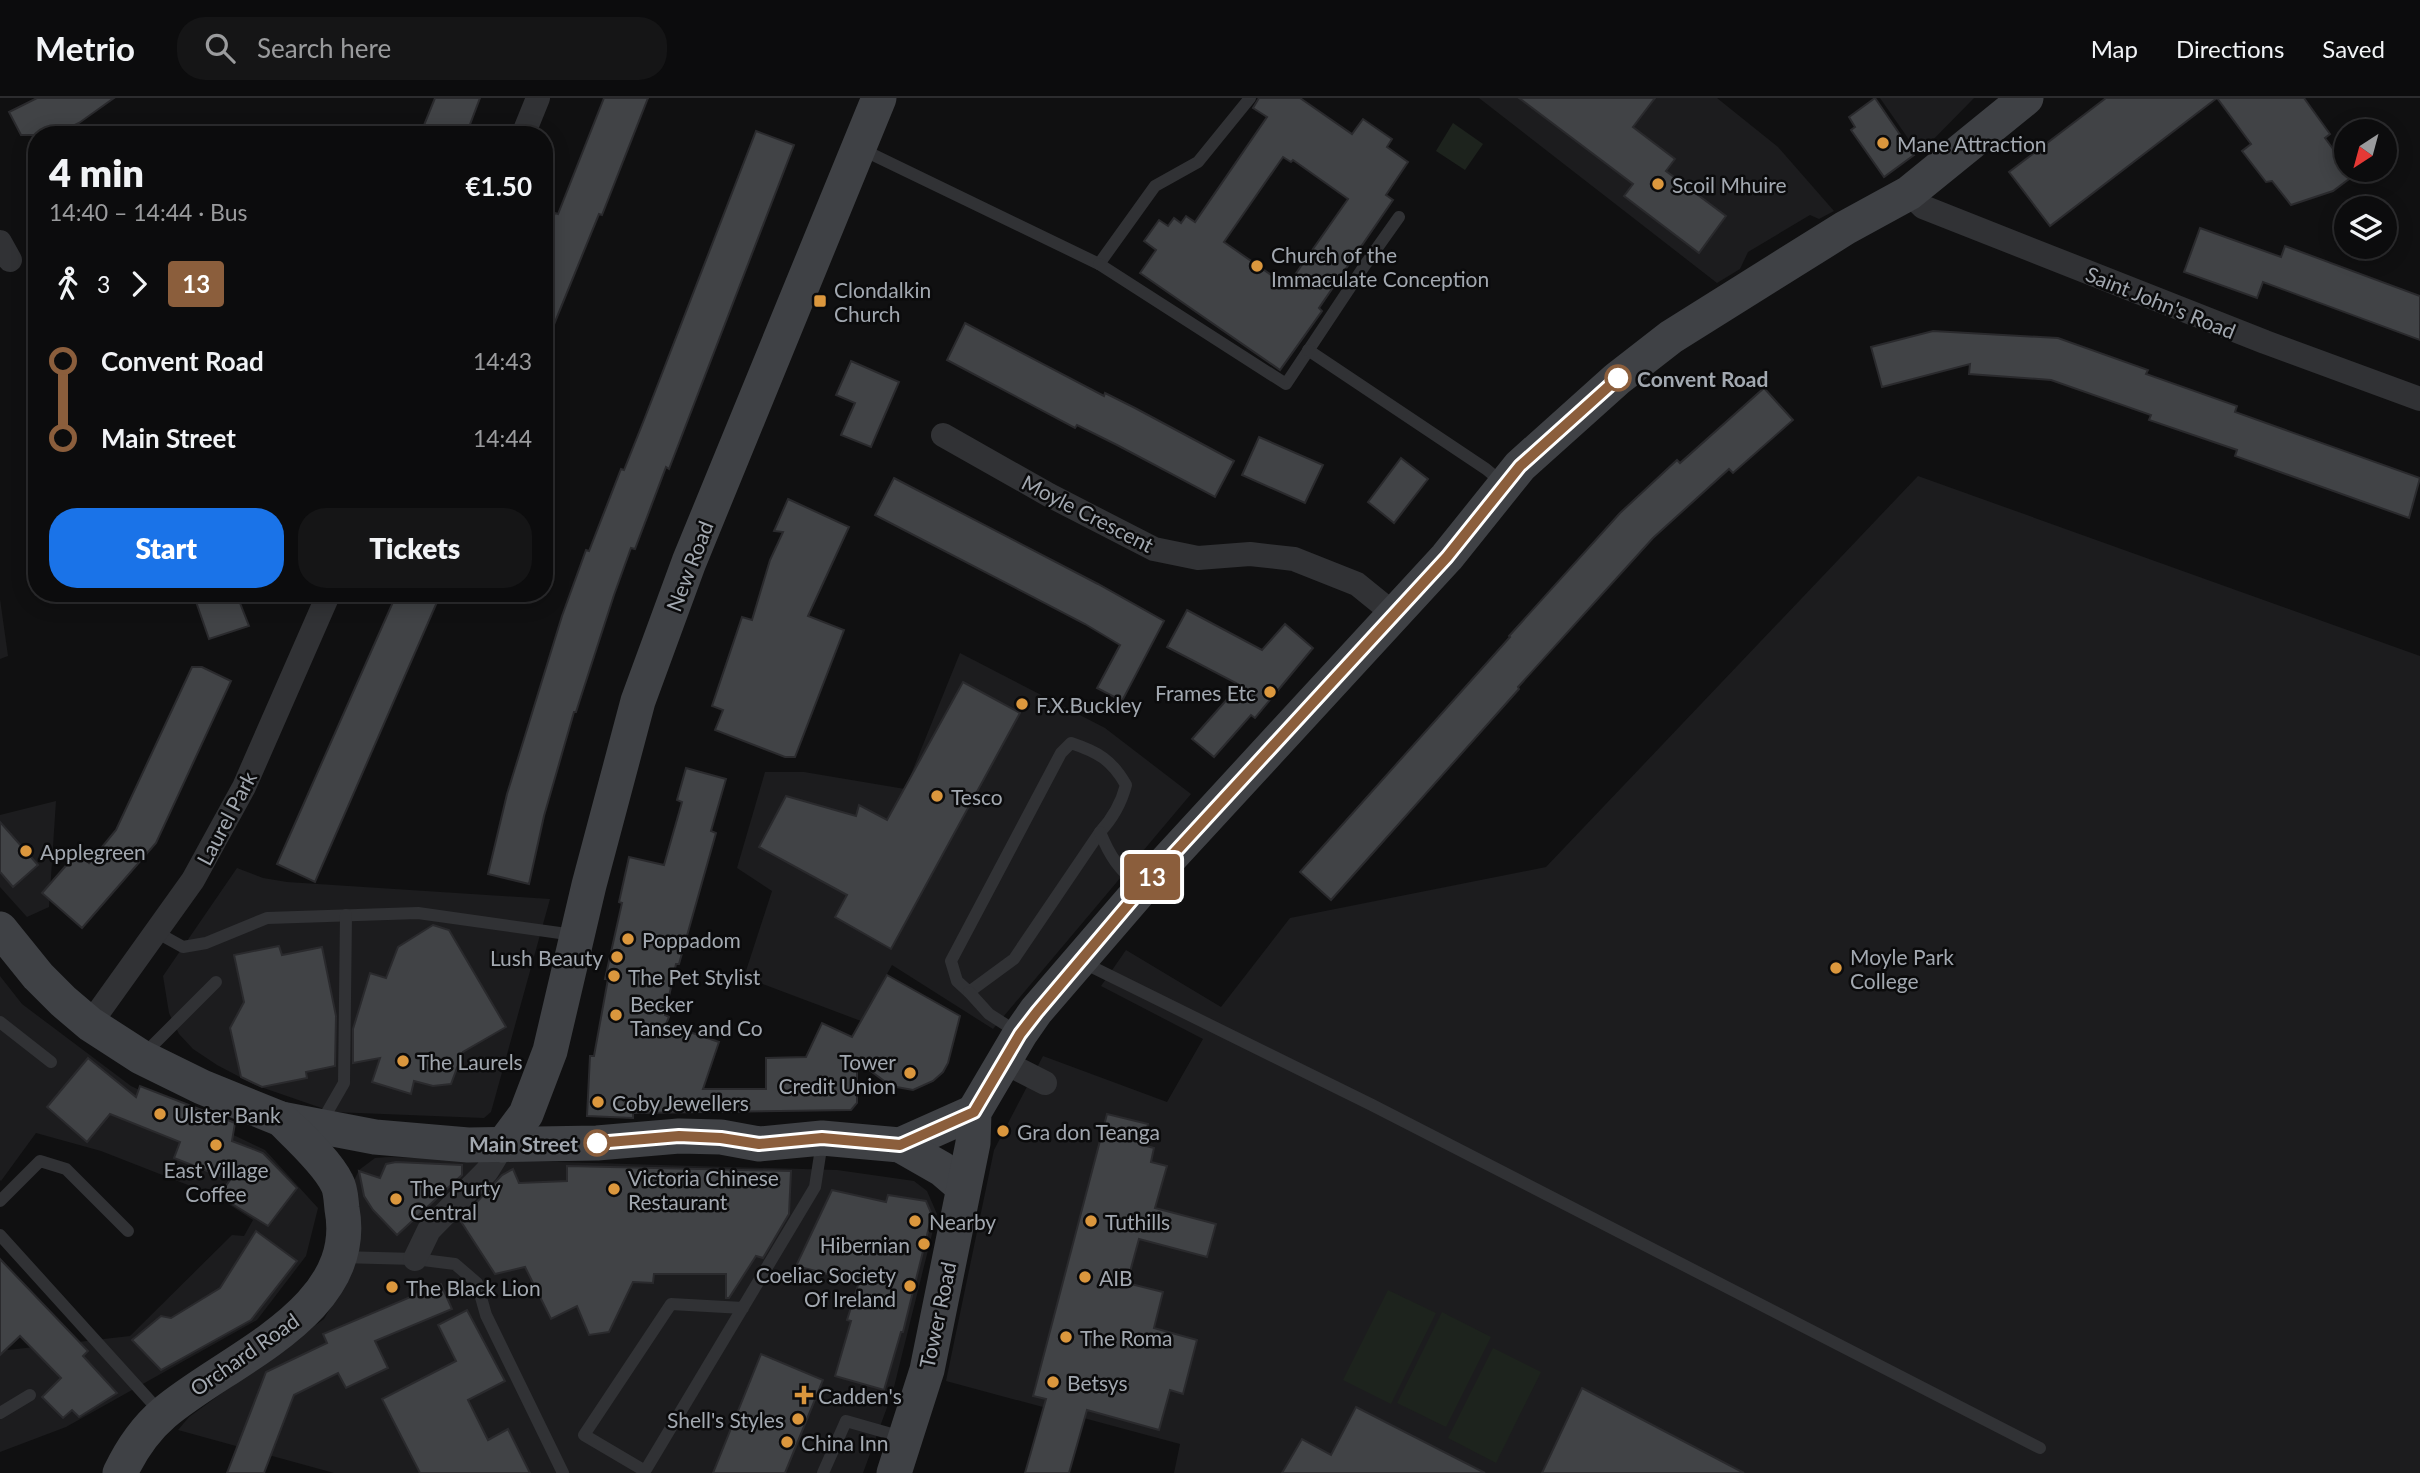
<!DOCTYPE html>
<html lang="en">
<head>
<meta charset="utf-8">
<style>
  :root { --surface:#0c0c0d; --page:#151516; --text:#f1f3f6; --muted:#9a9b9d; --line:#2c2c2e; --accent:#1a73e8 }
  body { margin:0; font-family:Lato,sans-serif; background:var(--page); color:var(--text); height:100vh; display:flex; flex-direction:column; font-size:26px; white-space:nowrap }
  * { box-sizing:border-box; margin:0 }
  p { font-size:23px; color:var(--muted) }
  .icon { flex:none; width:38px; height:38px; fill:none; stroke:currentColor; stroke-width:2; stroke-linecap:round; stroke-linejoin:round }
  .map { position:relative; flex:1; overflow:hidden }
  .details { position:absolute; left:28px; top:28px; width:525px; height:476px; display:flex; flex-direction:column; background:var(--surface); border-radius:28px; box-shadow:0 4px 18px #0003,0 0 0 2px var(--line) }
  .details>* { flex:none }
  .badge { padding:0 14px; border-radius:5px; font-size:24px; line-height:46px }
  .needle { width:46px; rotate:216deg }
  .buttons { position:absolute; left:2334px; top:21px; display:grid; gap:14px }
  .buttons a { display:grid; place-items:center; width:63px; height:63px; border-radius:50%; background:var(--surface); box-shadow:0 4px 18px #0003,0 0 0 2px var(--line); font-size:35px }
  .map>.badge { position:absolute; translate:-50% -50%; box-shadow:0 0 0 4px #fff }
  .legs { display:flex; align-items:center; gap:10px; height:77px; padding:0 21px; font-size:23px }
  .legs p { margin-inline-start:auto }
  .headline { display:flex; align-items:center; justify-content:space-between; height:119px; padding:0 21px }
  h1 { font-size:38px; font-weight:800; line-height:52px }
  .action { display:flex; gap:14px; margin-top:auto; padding:14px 21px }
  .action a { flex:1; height:80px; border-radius:28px; background:var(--accent); color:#fff; font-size:28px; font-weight:800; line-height:80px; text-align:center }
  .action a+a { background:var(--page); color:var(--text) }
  ul { padding:0 21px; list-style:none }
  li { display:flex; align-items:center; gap:24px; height:77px; font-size:26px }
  li i { display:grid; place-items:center; width:10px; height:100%; margin:0 9px; background:currentColor }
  li i::after { content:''; width:18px; height:18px; margin:-9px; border:5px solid; border-radius:50%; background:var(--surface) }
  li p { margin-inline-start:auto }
  li:first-child i { background:linear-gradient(#0000 50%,currentColor 0) }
  li:last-child i { background:linear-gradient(currentColor 50%,#0000 0) }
  header { display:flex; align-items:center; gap:42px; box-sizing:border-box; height:98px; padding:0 35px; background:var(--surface); border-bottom:2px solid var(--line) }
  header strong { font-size:33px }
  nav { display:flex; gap:38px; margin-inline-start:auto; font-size:24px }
  .search { width:490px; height:63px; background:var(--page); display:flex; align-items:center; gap:18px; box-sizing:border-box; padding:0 24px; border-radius:28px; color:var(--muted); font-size:26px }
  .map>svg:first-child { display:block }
  .built { fill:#1c1c1e }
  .green { fill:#1d231d }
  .building { fill:#414346; stroke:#2a2a2d; stroke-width:2; fill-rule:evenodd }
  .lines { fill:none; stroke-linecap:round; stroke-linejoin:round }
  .lane { stroke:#313235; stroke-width:12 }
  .street { stroke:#313235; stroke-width:24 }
  .secondary { stroke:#3f4145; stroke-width:35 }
  .line-1-casing { stroke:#fff; stroke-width:16 }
  .line-1 { stroke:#8b5e3c; stroke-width:10 }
  .poi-dot { fill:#db973d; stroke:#0b0b0c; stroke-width:2.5 }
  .stop-1-dot { fill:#fff; stroke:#8b5e3c; stroke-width:3.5 }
  .labels { text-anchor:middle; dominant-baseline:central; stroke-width:5; stroke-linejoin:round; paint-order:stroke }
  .poi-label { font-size:21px; fill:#a2a8b0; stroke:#0b0b0c; text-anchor:start }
  .street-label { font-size:21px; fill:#a2a8b0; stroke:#0b0b0c }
  .stop-label { font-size:21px; font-weight:bold; fill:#a2a8b0; stroke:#0b0b0c; text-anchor:start }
</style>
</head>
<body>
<header>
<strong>Metrio</strong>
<div class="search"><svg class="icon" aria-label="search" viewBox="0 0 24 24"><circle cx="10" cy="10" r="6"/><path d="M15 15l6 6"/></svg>Search here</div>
<nav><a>Map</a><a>Directions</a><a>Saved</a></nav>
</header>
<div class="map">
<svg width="2420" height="1375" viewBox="0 0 2420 1375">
  <rect width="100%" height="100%" fill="#101011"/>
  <!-- built -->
  <g class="built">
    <path d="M1479 0H1717L1778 49 1834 113 1819 121 1810 117 1748 154 1740 171 1717 185Z"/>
    <path d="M1880 0H1974L1919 56Z"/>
    <path d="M1918 378 2420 558V1375H1174L1180 1346 946 1283 994 1052 1043 958 1167 1004 1203 941 1101 888 1126 852 1221 909 1290 820 1546 769Z"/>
    <path d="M0 501 8 558 0 561Z"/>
    <path d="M960 555 1105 630 1191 696 993 931 892 867 861 923 744 879 772 793 737 770 765 674H804L905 691Z"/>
    <path d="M56 703 49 809 27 819 0 789V717Z"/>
    <path d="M237 770 263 780 287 784 550 801 491 1014 484 1020 333 1014 255 987 217 967 193 951 179 936 169 915 163 878Z"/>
    <path d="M0 878 22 906 131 988 265 1052 318 1110 306 1158 257 1222 66 1329 0 1354V1244L8 1252 130 1238 232 1137 244 1138 253 1122 216 1098 101 1053 36 1035 1 1083 0 1082Z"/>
    <path d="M389 1059 837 1072 914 1083 927 1093 937 1116 893 1293 863 1375H334L178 1332 189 1319 324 1221 356 1165 351 1089 359 1072 375 1060Z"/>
  </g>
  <!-- green -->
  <g class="green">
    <path d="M1453 25 1483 46 1465 72 1436 53Z"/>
    <path d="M1388 1192 1436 1215 1391 1306 1343 1282Z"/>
    <path d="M1442 1214 1491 1239 1446 1329 1397 1305Z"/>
    <path d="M1493 1250 1541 1274 1496 1365 1448 1340Z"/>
  </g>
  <!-- building -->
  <g class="building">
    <path d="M37 0H114L79 25 54 37H21L9 14Z"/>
    <path d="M435 0H480L466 37H420Z"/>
    <path d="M604 0H648L602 117 599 116 544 251V143L555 115 558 116Z"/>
    <path d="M1259 0H1300L1352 36 1363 21 1392 41 1387 49 1408 64 1386 97 1393 102 1319 210 1322 213 1280 272 1140 175 1156 152 1144 143 1159 122 1168 128 1174 120 1181 125 1186 118 1195 124 1267 19 1253 10ZM1283 59 1291 64 1293 62 1348 101 1287 188 1224 144Z"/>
    <path d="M1519 0H1655L1633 29 1675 61 1666 73 1726 118 1699 155 1624 98 1633 86Z"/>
    <path d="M1875 0 1914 57 1884 79 1851 32 1855 29 1849 19Z"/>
    <path d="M2106 0H2304L2330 36 2325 40 2353 78 2333 93 2291 107 2272 83 2266 84 2242 53 2251 46 2217 0 2050 128 2009 74Z"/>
    <path d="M756 33 794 47 669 371 666 369 635 451 631 450 614 497 576 614H574L544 718 529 786 488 776 507 696 562 518 586 452 589 453 621 371 624 372 644 322Z"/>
    <path d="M2200 130 2281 159 2285 148 2420 198V242L2263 184 2257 200 2184 174Z"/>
    <path d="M965 225 1104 298 1105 295 1135 310 1234 363 1215 399 1117 347 1077 327 1075 330 947 262Z"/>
    <path d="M1933 233 2058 240 2148 272 2146 276 2237 308 2235 314 2420 380 2409 420 2235 358 2237 352 2149 322 2151 317 2051 282 1969 276 1970 266 1882 289 1871 249Z"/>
    <path d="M851 263 899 284 871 349 841 337 855 305 836 297Z"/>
    <path d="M1764 290 1793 322 1733 375 1729 371 1653 440 1518 589 1519 591 1331 802 1300 774 1510 539 1509 538 1620 415 1677 362 1680 365Z"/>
    <path d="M1259 339 1323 367 1305 405 1242 377Z"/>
    <path d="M1401 360 1428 381 1394 425 1368 404Z"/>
    <path d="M894 380 1098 486 1164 523 1122 603 1097 590 1120 547 1085 526 875 417Z"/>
    <path d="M788 401 849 429 808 518 844 532 795 659H785L715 632 723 612 712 608 742 519 752 522 770 462 783 434 774 433Z"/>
    <path d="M193 495H236L249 528 209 541Z"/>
    <path d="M397 495H441L315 784 277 766Z"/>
    <path d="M1187 512 1262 552 1285 526 1313 550 1255 620 1251 617 1214 659 1192 641 1230 598 1227 596 1236 585 1167 549Z"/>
    <path d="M192 569H202L231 583 156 745 82 830 42 795 77 755 89 765 116 732Z"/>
    <path d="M963 584 1020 615 891 851 835 819 847 797 759 749 786 698 856 718 859 707 887 722Z"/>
    <path d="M686 670 726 681 711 733 716 735 679 866H676L665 917 669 919 666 926 719 944 703 991H766V960L806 959 822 925 852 939 887 877 960 918 948 965 943 974 933 983 913 992 891 988 857 963V1005L851 1012 633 1015V1020L587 1018 590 958H594L608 881H605L622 805 619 804 629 759 664 767 682 704 677 702Z"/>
    <path d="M0 724 38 767 13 789 0 774Z"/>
    <path d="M433 827 449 832 506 929 463 954 451 986 433 988 414 983 411 996 372 984 380 960 353 965V931L370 875 386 880 398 849Z"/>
    <path d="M279 848 282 857 322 849 336 918 335 968 306 974 307 980 262 989 241 979 230 930 244 904 234 857Z"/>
    <path d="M88 960 136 999 140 988 235 1025 232 1043 263 1055 297 1090 268 1128 219 1098 230 1082 174 1060 180 1044 110 1016 87 1044 47 1009Z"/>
    <path d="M1107 1016 1148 1026 1143 1047 1154 1050 1151 1064 1167 1068 1155 1110 1216 1126 1207 1159 1139 1141 1127 1185 1163 1194 1154 1230 1197 1242 1183 1296 1170 1292 1159 1332 1087 1312 1069 1375H1025L1046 1301 1033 1298Z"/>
    <path d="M396 1064 462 1067V1077L397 1137 373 1112 364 1098 359 1073 380 1080 386 1066Z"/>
    <path d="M567 1068 791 1073 789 1116 763 1160 756 1158 729 1200H726V1176H654L653 1185 633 1184 609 1234 589 1237 577 1208 551 1221 525 1169 495 1176 460 1122 502 1077 513 1071 519 1085 567 1083Z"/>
    <path d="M832 1092 886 1104 888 1097 926 1103 932 1117 903 1234H901L884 1292 835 1278 851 1223 847 1222 859 1184 796 1168Z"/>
    <path d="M256 1133 297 1163 251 1222 161 1272 132 1242 161 1218 171 1220 220 1190Z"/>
    <path d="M0 1161 88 1253 83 1258 117 1295 79 1319 72 1312 63 1320 42 1299 61 1280 20 1238 0 1257Z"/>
    <path d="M441 1186 452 1211 375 1243 388 1270 346 1290 338 1275 294 1297 264 1375H227L266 1274 327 1245 323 1236Z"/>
    <path d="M467 1212 505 1283 468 1302 488 1342 508 1331 530 1375H420L382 1301 456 1263 438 1227Z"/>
    <path d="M761 1256 823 1282 785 1375H713Z"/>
    <path d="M1582 1290 1744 1375H1542Z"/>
    <path d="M1356 1309 1485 1375H1282L1302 1341 1331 1357Z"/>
  </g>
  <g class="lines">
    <!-- lane -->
    <g class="lane">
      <path d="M861 51 1099 166 1155 88 1198 64 1250 0"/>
      <path d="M1099 166 1286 286 1365 167 1399 119"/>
      <path d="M1308 252 1486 371 1504 386"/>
      <path d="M1071 645C1098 654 1112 662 1126 687 1121 706 1113 720 1100 734L1014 861 969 894 957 883 951 863 1061 655Z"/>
      <path d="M1100 734C1110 759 1119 771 1140 789"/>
      <path d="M156 834 183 849 206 845 267 820 418 815 574 837"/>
      <path d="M1082 864 1372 1007 2040 1350"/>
      <path d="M969 894 989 916 1020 936"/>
      <path d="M0 924 51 964"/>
      <path d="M144 956 216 884"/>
      <path d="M321 1025 344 985 346 817"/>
      <path d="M0 1103 40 1063 66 1071 128 1133"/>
      <path d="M0 1137 162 1316"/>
      <path d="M340 1159 415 1161 455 1166 477 1185 486 1217 563 1375"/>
      <path d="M743 1210 671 1206 584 1337 645 1373 815 1089 822 1044"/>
      <path d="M0 1315 30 1297"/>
      <path d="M823 1375 846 1323 902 1339"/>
    </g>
    <!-- street -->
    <g class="street">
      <path d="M523 37 538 0"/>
      <path d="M1909 95 1923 109 2265 244 2420 301"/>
      <path d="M0 144 10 162"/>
      <path d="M943 337 1049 397 1154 451 1198 460 1250 456 1294 461 1357 486 1394 516"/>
      <path d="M90 926 193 782 244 689 329 495"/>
      <path d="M1004 964 1045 985"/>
      <path d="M415 1161 429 1132 487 1073 503 1047"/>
    </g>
    <!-- secondary -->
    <g class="secondary">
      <path d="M0 831 38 878 63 903 90 926 141 959 202 989 281 1021 375 1039 468 1047 597 1045 679 1038 721 1039 759 1046 822 1040 900 1047 974 1014"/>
      <path d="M503 1047 526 1016 550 953 589 787 638 603 689 464 879 0"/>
      <path d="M900 1047 942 1071 963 1089"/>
      <path d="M120 1375C131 1352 144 1332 164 1315 227 1261 361 1214 342 1111 341 1103 341 1092 337 1085 327 1064 297 1037 281 1021"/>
      <path d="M894 1375 927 1272 973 1045 974 1014 1020 936 1036 913 1142 790 1447 459 1520 368 1617 281 1671 239 1845 130 1909 95 2026 0"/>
    </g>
  </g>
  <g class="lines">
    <defs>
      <path id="line-1" d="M597 1045 679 1038 721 1040 759 1046 822 1040 900 1047 974 1014 1020 936 1037 914 1142 790 1447 459 1520 368 1618 280"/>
    </defs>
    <!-- line-1 casing -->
    <use href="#line-1" class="line-1-casing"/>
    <!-- line-1 -->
    <use href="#line-1" class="line-1"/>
  </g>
  <!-- markers -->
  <g class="poi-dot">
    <circle cx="1883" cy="45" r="7"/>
    <circle cx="1658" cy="86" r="7"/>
    <circle cx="1257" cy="168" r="7"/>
    <rect x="813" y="196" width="14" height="14" rx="3.5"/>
    <circle cx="1270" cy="594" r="7"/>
    <circle cx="1022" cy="606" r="7"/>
    <circle cx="937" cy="698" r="7"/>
    <circle cx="26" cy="753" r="7"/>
    <circle cx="628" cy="841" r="7"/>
    <circle cx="617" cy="859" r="7"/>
    <circle cx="1836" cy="870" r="7"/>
    <circle cx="614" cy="878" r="7"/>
    <circle cx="616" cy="917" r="7"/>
    <circle cx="403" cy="963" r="7"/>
    <circle cx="910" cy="975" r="7"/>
    <circle cx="598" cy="1004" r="7"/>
    <circle cx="160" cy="1016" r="7"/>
    <circle cx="1003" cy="1033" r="7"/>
    <circle cx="216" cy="1047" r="7"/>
    <circle cx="614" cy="1091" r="7"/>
    <circle cx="396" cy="1101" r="7"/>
    <circle cx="915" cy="1123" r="7"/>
    <circle cx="1091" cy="1123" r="7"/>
    <circle cx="924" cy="1146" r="7"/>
    <circle cx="1085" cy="1179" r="7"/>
    <circle cx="910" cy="1188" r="7"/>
    <circle cx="392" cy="1189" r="7"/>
    <circle cx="1066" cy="1239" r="7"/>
    <circle cx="1053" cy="1284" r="7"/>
    <path d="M800.5 1286.5h7v7h7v7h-7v7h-7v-7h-7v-7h7z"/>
    <circle cx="798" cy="1321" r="7"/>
    <circle cx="787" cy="1344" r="7"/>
  </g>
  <g class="stop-1-dot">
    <circle cx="1618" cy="280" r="12"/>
    <circle cx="597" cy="1045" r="12"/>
  </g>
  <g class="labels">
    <!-- poi labels -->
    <g class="poi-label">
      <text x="1897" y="45">Mane Attraction</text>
      <text x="1672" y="86">Scoil Mhuire</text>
      <text x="1271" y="156">Church of the<tspan x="1271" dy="24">Immaculate Conception</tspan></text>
      <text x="834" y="191">Clondalkin<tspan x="834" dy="24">Church</tspan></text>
      <text x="1256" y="594" text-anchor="end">Frames Etc</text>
      <text x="1036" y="606">F.X.Buckley</text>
      <text x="951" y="698">Tesco</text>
      <text x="40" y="753">Applegreen</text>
      <text x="642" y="841">Poppadom</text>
      <text x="1850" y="858">Moyle Park<tspan x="1850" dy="24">College</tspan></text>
      <text x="603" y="859" text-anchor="end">Lush Beauty</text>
      <text x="628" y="878">The Pet Stylist</text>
      <text x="630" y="905">Becker<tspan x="630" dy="24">Tansey and Co</tspan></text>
      <text x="417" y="963">The Laurels</text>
      <text x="896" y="963" text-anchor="end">Tower<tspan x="896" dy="24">Credit Union</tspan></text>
      <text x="612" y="1004">Coby Jewellers</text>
      <text x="174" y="1016">Ulster Bank</text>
      <text x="1017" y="1033">Gra don Teanga</text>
      <text x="216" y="1071" text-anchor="middle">East Village<tspan x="216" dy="24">Coffee</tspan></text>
      <text x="628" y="1079">Victoria Chinese<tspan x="628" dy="24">Restaurant</tspan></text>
      <text x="410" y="1089">The Purty<tspan x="410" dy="24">Central</tspan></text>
      <text x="929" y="1123">Nearby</text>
      <text x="1105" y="1123">Tuthills</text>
      <text x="910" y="1146" text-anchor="end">Hibernian</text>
      <text x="896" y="1176" text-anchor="end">Coeliac Society<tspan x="896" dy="24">Of Ireland</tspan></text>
      <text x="1099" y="1179">AIB</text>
      <text x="406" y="1189">The Black Lion</text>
      <text x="1080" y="1239">The Roma</text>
      <text x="1067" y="1284">Betsys</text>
      <text x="818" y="1297">Cadden's</text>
      <text x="784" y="1321" text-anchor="end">Shell's Styles</text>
      <text x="801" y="1344">China Inn</text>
    </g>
    <!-- street labels -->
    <g class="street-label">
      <text transform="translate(2161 204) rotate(22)">Saint John's Road</text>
      <text transform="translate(1088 415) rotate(27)">Moyle Crescent</text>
      <text transform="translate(689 468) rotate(-69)">New Road</text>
      <text transform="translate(226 720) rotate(-62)">Laurel Park</text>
      <text transform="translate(937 1217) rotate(-78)">Tower Road</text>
      <text transform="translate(244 1256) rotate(-35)">Orchard Road</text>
    </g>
    <!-- stop labels -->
    <g class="stop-label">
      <text x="1637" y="280">Convent Road</text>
      <text x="578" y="1045" text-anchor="end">Main Street</text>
    </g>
  </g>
</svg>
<div class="buttons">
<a><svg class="needle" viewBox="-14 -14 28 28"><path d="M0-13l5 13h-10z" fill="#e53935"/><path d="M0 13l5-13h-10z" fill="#9a9b9d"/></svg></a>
<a><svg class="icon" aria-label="layers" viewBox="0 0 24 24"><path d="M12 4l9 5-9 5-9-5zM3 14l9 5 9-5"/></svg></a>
</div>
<b class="badge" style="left:1152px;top:779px;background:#8b5e3c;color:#fff">13</b>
<section class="details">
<div class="headline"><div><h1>4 min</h1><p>14:40 – 14:44 · Bus</p></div><b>€1.50</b></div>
<div class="legs"><svg class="icon" aria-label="walk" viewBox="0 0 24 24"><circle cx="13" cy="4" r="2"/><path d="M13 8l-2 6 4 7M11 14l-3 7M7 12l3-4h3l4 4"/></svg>3<svg class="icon" aria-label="forward" viewBox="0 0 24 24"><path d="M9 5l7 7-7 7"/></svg><b class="badge" style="background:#8b5e3c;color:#fff">13</b></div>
<ul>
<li><i style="color:#8b5e3c"></i><b>Convent Road</b><p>14:43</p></li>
<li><i style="color:#8b5e3c"></i><b>Main Street</b><p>14:44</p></li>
</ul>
<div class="action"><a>Start</a><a>Tickets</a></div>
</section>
</div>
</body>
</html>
